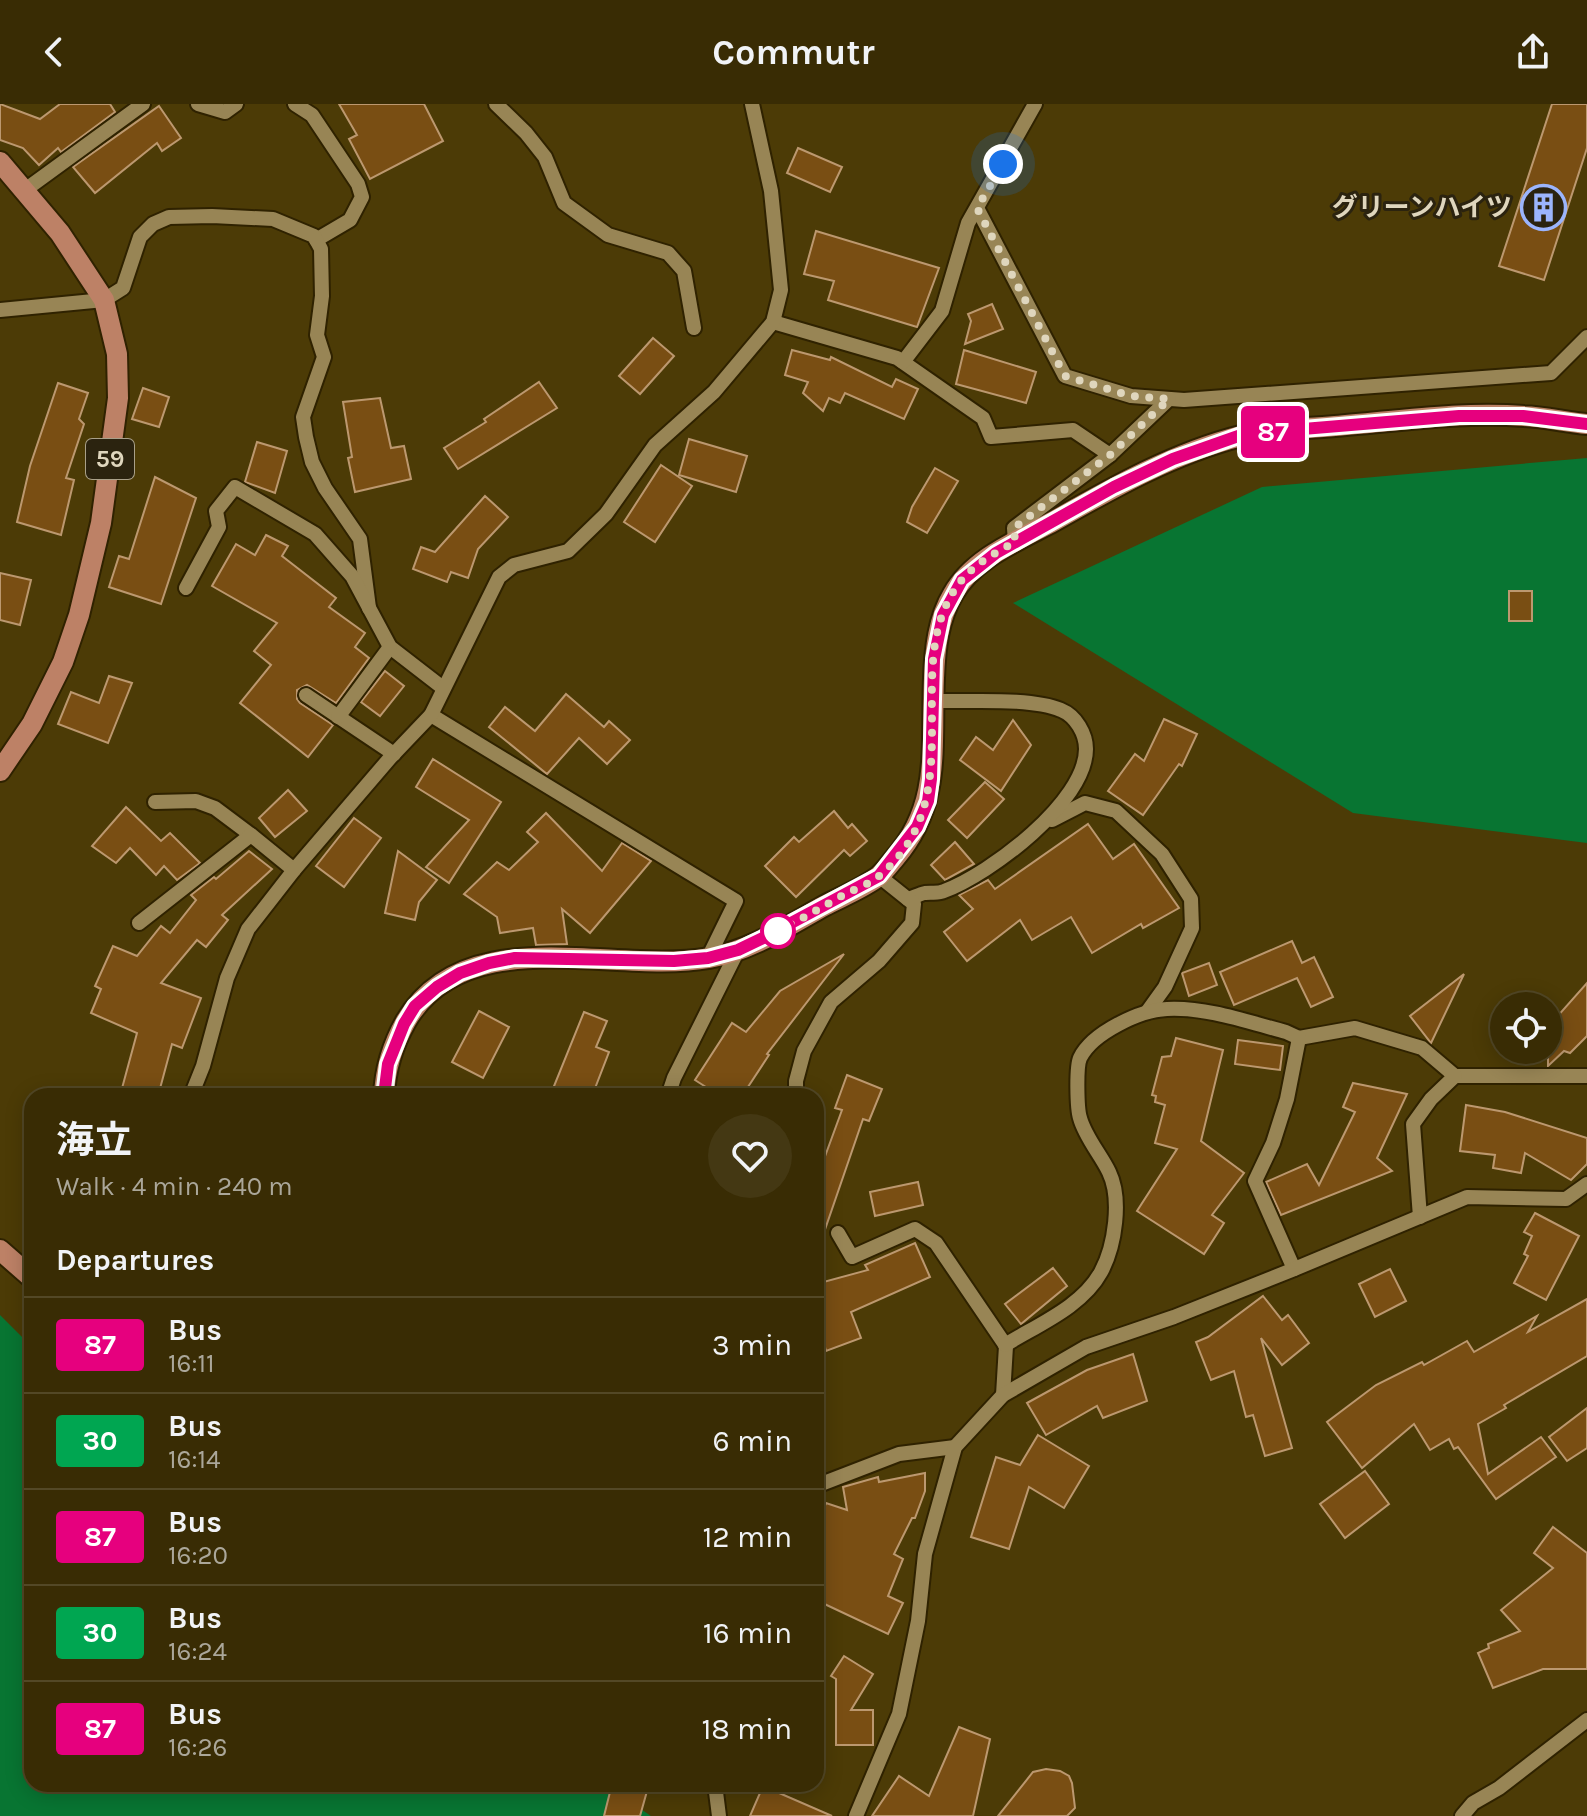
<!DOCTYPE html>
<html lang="en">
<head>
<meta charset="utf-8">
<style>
  :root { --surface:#392c04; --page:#443813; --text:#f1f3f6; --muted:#aba79a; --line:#534826 }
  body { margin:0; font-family:Karla,"Noto Sans JP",sans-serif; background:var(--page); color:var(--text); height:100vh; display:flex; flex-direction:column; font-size:30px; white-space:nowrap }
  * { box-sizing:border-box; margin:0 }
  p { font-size:26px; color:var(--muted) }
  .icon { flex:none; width:44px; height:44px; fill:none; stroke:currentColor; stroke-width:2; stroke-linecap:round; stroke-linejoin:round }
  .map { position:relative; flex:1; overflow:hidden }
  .sheet { position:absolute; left:24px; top:984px; width:800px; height:704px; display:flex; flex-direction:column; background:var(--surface); border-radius:24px; box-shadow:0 4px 20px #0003,0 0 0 2px var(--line) }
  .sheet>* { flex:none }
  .badge { padding:0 16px; border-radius:6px; font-size:28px; line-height:52px }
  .controls { position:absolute; left:1490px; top:888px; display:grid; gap:16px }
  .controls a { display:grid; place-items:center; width:72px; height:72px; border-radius:50%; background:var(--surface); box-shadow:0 4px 20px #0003,0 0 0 2px var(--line); font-size:40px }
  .you { position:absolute; width:40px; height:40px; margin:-20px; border:6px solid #fff; border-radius:50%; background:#1a73e8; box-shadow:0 0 0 12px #1a73e833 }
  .map>.badge { position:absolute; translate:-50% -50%; box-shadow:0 0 0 4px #fff }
  h2 { padding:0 32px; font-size:30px; line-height:72px }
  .round { display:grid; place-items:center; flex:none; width:84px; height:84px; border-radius:42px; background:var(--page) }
  .head { display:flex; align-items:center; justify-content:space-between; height:136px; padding:0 32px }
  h1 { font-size:38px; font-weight:700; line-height:60px }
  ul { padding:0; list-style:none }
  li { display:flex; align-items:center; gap:24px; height:96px; padding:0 32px; border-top:2px solid var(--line) }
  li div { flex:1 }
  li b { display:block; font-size:30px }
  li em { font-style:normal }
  li .badge { min-width:88px; font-weight:700; text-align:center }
  header { display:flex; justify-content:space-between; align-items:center; height:104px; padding:0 32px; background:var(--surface); font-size:36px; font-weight:700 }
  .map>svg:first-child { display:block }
  .green { fill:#087532 }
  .building { fill:#794e13; stroke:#bc986f; stroke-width:2 }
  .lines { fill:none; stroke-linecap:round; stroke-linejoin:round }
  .minor-casing { stroke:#2f2200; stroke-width:18 }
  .major-casing { stroke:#2f2200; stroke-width:24 }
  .minor { stroke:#988555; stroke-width:14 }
  .major { stroke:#bd8166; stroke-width:20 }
  .line-casing { stroke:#fff; stroke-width:18 }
  .line { stroke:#e6007e; stroke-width:12 }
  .walk { stroke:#dfd6bd; stroke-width:8; stroke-dasharray:0 14.4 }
  .stop-dot { fill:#fff; stroke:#e6007e; stroke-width:4 }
  .labels { text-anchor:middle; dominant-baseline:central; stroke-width:6; stroke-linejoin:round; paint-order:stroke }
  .shield { fill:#2b230f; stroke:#a9a089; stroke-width:2 }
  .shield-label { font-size:24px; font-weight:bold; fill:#dfd6bd }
  .poi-label { font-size:26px; font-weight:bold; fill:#dfd6bd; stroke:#2b230f; text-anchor:end }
</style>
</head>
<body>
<header><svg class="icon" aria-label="back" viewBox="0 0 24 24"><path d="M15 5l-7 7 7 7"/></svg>Commutr<svg class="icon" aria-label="share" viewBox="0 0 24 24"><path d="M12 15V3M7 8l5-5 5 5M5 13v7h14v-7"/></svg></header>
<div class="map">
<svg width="1587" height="1712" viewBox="0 0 1587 1712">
  <rect width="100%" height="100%" fill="#4c3b06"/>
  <!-- green -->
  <g class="green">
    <path d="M1587 354V739L1353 709 1013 499 1262 383Z"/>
    <path d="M0 1211 32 1243V1680H604L651 1712H0Z"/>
  </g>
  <!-- building -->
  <g class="building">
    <path d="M0 0 40 15 60 0H110L115 8 61 48 58 44 39 61 23 44 0 36Z"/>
    <path d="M339 0H424L443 37 370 75 349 35 357 31Z"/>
    <path d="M1552 0H1587V44L1544 176 1499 162Z"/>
    <path d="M159 2 181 34 162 47 157 39 95 89 73 63Z"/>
    <path d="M798 44 842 63 830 88 787 69Z"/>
    <path d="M816 127 939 164 917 223 828 196 834 177 804 170Z"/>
    <path d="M992 200 1003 225 965 240 971 217 968 210Z"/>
    <path d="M653 234 674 252 640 290 619 272Z"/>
    <path d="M792 246 830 256 831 253 892 283 896 275 918 285 904 315 845 289 840 299 829 294 823 307 803 289 808 278 785 271Z"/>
    <path d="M964 246 1036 268 1026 299 956 280Z"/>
    <path d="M539 278 557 304 458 365 444 344 486 318 484 315Z"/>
    <path d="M58 279 88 289 79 315 84 320 66 374 74 376 61 431 17 418 30 362Z"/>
    <path d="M143 284 169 293 159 323 132 315Z"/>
    <path d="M380 294 391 344 404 342 411 375 355 388 348 354 352 353 343 298Z"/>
    <path d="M689 335 747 352 736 388 679 371Z"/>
    <path d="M257 338 287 347 275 389 245 378Z"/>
    <path d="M661 361 692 382 655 438 624 418Z"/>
    <path d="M935 364 958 377 927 429 907 418 912 403Z"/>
    <path d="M155 373 196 394 161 500 109 483 119 452 129 455Z"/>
    <path d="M485 392 508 413 478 445 468 474 451 468 447 478 413 465 421 443 435 448Z"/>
    <path d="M266 431 288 442 282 452 336 494 329 503 365 529 355 543 369 554 336 599 307 581 297 586V595L300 599 333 621 308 653 240 599 271 561 254 547 277 519 212 482 236 440 255 451Z"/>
    <path d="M0 469 31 476 20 521 0 516Z"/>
    <rect x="1509" y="487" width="23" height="30"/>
    <path d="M385 567 404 582 380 612 361 598Z"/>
    <path d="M109 572 132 579 108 639 58 620 71 588 99 599Z"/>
    <path d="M566 590 604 623 609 617 630 636 607 660 579 634 547 670 489 623 505 603 535 627Z"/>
    <path d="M1164 615 1197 630 1182 662 1179 660 1143 711 1108 687 1135 650 1144 657Z"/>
    <path d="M1013 616 1031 641 1001 687 960 656 976 633 993 646Z"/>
    <path d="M433 655 501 698 449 779 426 763 469 716 416 683Z"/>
    <path d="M985 678 1004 695 967 734 948 716Z"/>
    <path d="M288 686 307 707 275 733 259 714Z"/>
    <path d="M126 703 161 737 170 729 200 759 177 776 164 762 156 771 130 744 116 759 92 742Z"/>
    <path d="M834 707 848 724 852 720 867 737 850 752 844 746 796 793 765 762 794 733 799 738Z"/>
    <path d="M546 709 602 767 622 739 651 757 590 829 562 805 567 840 536 841 533 824 500 829 497 813 464 790 497 758 509 766 538 738 527 728Z"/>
    <path d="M354 714 381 734 344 783 316 762Z"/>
    <path d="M1088 720 1113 755 1134 740 1179 804 1143 824 1141 820 1092 849 1071 813 1032 836 1020 816 967 857 944 828 973 805 959 791 988 776 995 785Z"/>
    <path d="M955 738 974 760 945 776 931 761Z"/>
    <path d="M249 747 272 765 222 811 228 816 206 843 197 836 161 879 201 894 182 944 172 940 158 992H135L121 988 137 929 91 909 101 885 95 882 113 842 137 852 161 822 170 829 196 796 191 791 214 773 216 775Z"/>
    <path d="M398 747 437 776 419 798 415 816 385 809Z"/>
    <path d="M1292 837 1302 859 1314 853 1333 893 1311 903 1297 874 1234 901 1220 868Z"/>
    <path d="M844 850 767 950 769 951 742 992H720L695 976 732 919 746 928 780 887Z"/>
    <path d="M1209 859 1217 881 1189 892 1182 869Z"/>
    <path d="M1464 870 1431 939 1410 912Z"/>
    <path d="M1587 879V932L1570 949 1564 947 1548 962V923Z"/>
    <path d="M479 907 509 923 483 974 452 958Z"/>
    <path d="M584 908 607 917 596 943 609 948 592 992H550Z"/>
    <path d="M1176 934 1223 946 1201 1037 1244 1069 1212 1111 1224 1119 1204 1150 1137 1107 1177 1045 1155 1039 1165 1001 1155 998 1156 992 1152 991 1162 953 1171 952Z"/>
    <path d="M1238 936 1283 942 1280 966 1235 960Z"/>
    <path d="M847 971 882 985 869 1017 863 1015 820 1140 816 1139V1077L842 1006 835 1004Z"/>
    <path d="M1353 979 1407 990 1377 1054 1392 1067 1281 1111 1266 1078 1307 1060 1319 1081 1355 1008 1343 1003Z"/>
    <path d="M1466 1001 1505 1008 1587 1034V1060L1571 1076 1525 1049 1521 1069 1493 1064 1495 1051 1460 1047Z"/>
    <path d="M918 1078 923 1101 875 1112 870 1088Z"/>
    <path d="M1535 1109 1579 1132 1546 1196 1514 1179 1528 1152 1524 1150 1532 1132 1524 1128Z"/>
    <path d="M915 1139 930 1173 851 1208 861 1234 826 1247 816 1208V1180L868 1166 865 1161Z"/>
    <path d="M1053 1164 1067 1182 1021 1220 1005 1200Z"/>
    <path d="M1390 1165 1406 1197 1375 1213 1359 1180Z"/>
    <path d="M1263 1192 1282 1216 1288 1211 1309 1239 1282 1261 1261 1234 1292 1344 1265 1352 1253 1311 1246 1313 1234 1267 1211 1276 1196 1238 1208 1233Z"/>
    <path d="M1587 1195V1252L1504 1301 1506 1304 1478 1320 1488 1370 1541 1333 1556 1353 1496 1395 1458 1343 1454 1345 1449 1335 1430 1346 1414 1320 1362 1364 1327 1318 1376 1281 1422 1258 1424 1261 1467 1237 1474 1248 1537 1212 1528 1228Z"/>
    <path d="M1133 1250 1147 1297 1103 1314 1097 1302 1046 1331 1027 1299 1087 1266Z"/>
    <path d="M1587 1304V1344L1567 1357 1549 1333Z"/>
    <path d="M1038 1331 1089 1362 1064 1404 1029 1383 1009 1445 971 1433 996 1353 1020 1361Z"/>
    <path d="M1365 1367 1389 1400 1345 1434 1320 1400Z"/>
    <path d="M925 1369V1387L915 1414H912L894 1450 903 1455 888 1492 903 1499 888 1530 816 1496V1427L826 1399 847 1406 843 1383 878 1373 879 1378Z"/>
    <path d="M1553 1423 1587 1449V1565H1543L1493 1584 1478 1549 1489 1544 1488 1540 1520 1527 1501 1506 1553 1464 1534 1449Z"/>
    <path d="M844 1552 873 1570 851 1606H873V1641H836V1575L831 1572Z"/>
    <path d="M959 1623 990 1635 973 1712H872L899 1672 929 1692Z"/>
    <path d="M1046 1665 1060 1667 1069 1672 1072 1679 1075 1704 1067 1712H998L1033 1668Z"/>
    <path d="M612 1680H649L640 1712H604Z"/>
    <path d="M763 1682 832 1712H750Z"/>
  </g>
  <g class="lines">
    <defs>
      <g id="minor">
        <path d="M198 0 225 8 236 0"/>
        <path d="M295 0 312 11 358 80 362 93 350 116 316 136"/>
        <path d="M496 0 526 29 545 53 564 99 608 131 668 149 684 167 694 224"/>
        <path d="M25 86 143 0"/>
        <path d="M977 104 1065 272 1131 292 1184 296 1551 269 1587 233"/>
        <path d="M0 206 104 196 123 184 140 133 153 120 169 113 212 112 273 115 314 132 321 145 322 192 317 231 324 253 303 313 306 333 312 358 325 384 360 435 369 504"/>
        <path d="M773 218 897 254 983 314 991 333 1073 326 1110 351 1014 424 1015 438"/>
        <path d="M903 258 942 207 968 119 1035 0"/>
        <path d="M1110 351 1169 295"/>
        <path d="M186 484 219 423 216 407 235 383 315 430 352 472 390 543 443 584"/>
        <path d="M306 591 394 650"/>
        <path d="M431 611 736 797 708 854"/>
        <path d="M338 613 390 543"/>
        <path d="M155 698 196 697 215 704 251 731"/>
        <path d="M1052 716 1085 699 1116 707 1162 750 1191 795 1192 824 1165 883 1147 908"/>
        <path d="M908 795C914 793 920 790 925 789 932 788 938 790 944 787 990 770 1086 698 1086 645 1086 630 1076 612 1061 606 1031 593 968 598 933 597"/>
        <path d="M139 819 251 731 294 766"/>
        <path d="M1299 934 1355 924 1422 944 1455 972H1587"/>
        <path d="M191 992 203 962 227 874 248 825 294 766 390 654 431 611 499 473 514 461 568 447 606 410 655 341 714 288 773 218 781 186 771 87 752 0"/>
        <path d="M668 992 674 974 738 846"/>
        <path d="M796 992V977L804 947 831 898 879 857 912 819 914 800 879 772"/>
        <path d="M1420 1113 1413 1020 1431 995 1455 972"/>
        <path d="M838 1129 852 1153 915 1125 936 1139 1006 1242 1003 1291"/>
        <path d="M1005 1241C1037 1221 1082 1203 1101 1168 1115 1142 1122 1095 1109 1068 1101 1051 1085 1033 1080 1014 1077 1005 1076 963 1080 954 1092 929 1140 906 1167 905 1207 903 1248 918 1286 928L1299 934 1287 995 1273 1039 1255 1077 1294 1165"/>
        <path d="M816 1382 899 1350 955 1343"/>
        <path d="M715 1680 719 1712"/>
        <path d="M856 1712 899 1610 918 1517 925 1450 955 1343 1003 1291 1086 1243 1174 1213 1292 1166 1467 1093 1566 1095 1587 1080"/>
        <path d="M1462 1712 1473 1699 1499 1684 1587 1616"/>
      </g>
      <g id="major">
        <path d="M0 58 60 129 104 196 117 250 118 294 101 419 79 511 63 558 32 620 0 667"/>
        <path d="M384 992C385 965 393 940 406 917 466 815 615 871 709 854 750 847 788 822 824 802 841 793 864 784 879 772 885 767 890 760 895 754 942 700 931 641 934 574 935 545 938 515 953 490 973 454 1019 436 1054 417 1114 383 1174 349 1241 332 1270 324 1305 325 1335 322 1397 317 1462 307 1524 312 1545 313 1566 318 1587 320"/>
        <path d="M0 1146 32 1174"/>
      </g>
    </defs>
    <!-- minor casing -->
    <use href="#minor" class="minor-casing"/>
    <!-- major casing -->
    <use href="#major" class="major-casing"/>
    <!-- minor -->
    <use href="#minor" class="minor"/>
    <!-- major -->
    <use href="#major" class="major"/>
  </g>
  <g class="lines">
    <defs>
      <path id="line" d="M384 992 388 960 404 920 415 902 437 883 460 869 489 859 515 854 674 857 708 854 738 846 763 834 879 772 917 723 928 697 931 675 934 555 943 511 962 476 996 449 1114 383 1173 355 1244 330 1459 312H1523L1587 320"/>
    </defs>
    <!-- line casing -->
    <use href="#line" class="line-casing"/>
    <!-- line -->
    <use href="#line" class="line"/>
    <!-- walk -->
    <path class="walk" d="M778 827C802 815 824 802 847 789 858 784 871 779 879 772 977 691 895 559 961 477 974 460 997 448 1015 438L1014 424 1110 351 1169 295 1131 292 1065 272 977 104 1003 60"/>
  </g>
  <!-- icons -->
  <defs>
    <symbol id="building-ring" viewBox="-11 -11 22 22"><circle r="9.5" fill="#2b230f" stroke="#9bb4fd" stroke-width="1.5"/><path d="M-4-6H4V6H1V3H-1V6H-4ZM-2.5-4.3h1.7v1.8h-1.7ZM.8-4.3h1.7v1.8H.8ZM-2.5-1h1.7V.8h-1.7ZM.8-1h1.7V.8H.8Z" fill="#9bb4fd"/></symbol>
  </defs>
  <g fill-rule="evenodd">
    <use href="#building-ring" x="1518" y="78" width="51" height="51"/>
  </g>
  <!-- markers -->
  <circle class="stop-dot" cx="778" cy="827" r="16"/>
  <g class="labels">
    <!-- shield labels -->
    <rect class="shield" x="86" y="335" width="48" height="40" rx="6"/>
    <g class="shield-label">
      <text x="110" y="355">59</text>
    </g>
    <!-- poi labels -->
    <g class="poi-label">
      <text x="1512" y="103">グリーンハイツ</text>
    </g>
  </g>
</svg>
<div class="controls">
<a><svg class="icon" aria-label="locate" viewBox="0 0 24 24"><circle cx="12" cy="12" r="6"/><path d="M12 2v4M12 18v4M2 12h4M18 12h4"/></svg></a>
</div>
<div class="you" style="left:1003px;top:60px"></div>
<b class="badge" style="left:1273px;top:328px;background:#e6007e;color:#fff">87</b>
<section class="sheet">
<div class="head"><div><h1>海立</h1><p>Walk · 4 min · 240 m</p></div><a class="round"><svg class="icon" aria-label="heart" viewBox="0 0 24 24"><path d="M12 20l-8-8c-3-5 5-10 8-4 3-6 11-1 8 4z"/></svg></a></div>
<h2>Departures</h2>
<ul>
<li><span class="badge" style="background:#e6007e;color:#fff">87</span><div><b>Bus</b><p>16:11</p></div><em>3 min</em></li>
<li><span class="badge" style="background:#00a651;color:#fff">30</span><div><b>Bus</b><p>16:14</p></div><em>6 min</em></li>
<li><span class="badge" style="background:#e6007e;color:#fff">87</span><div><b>Bus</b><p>16:20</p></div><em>12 min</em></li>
<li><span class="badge" style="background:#00a651;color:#fff">30</span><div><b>Bus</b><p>16:24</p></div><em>16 min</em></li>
<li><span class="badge" style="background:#e6007e;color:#fff">87</span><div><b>Bus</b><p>16:26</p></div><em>18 min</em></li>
</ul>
</section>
</div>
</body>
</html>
